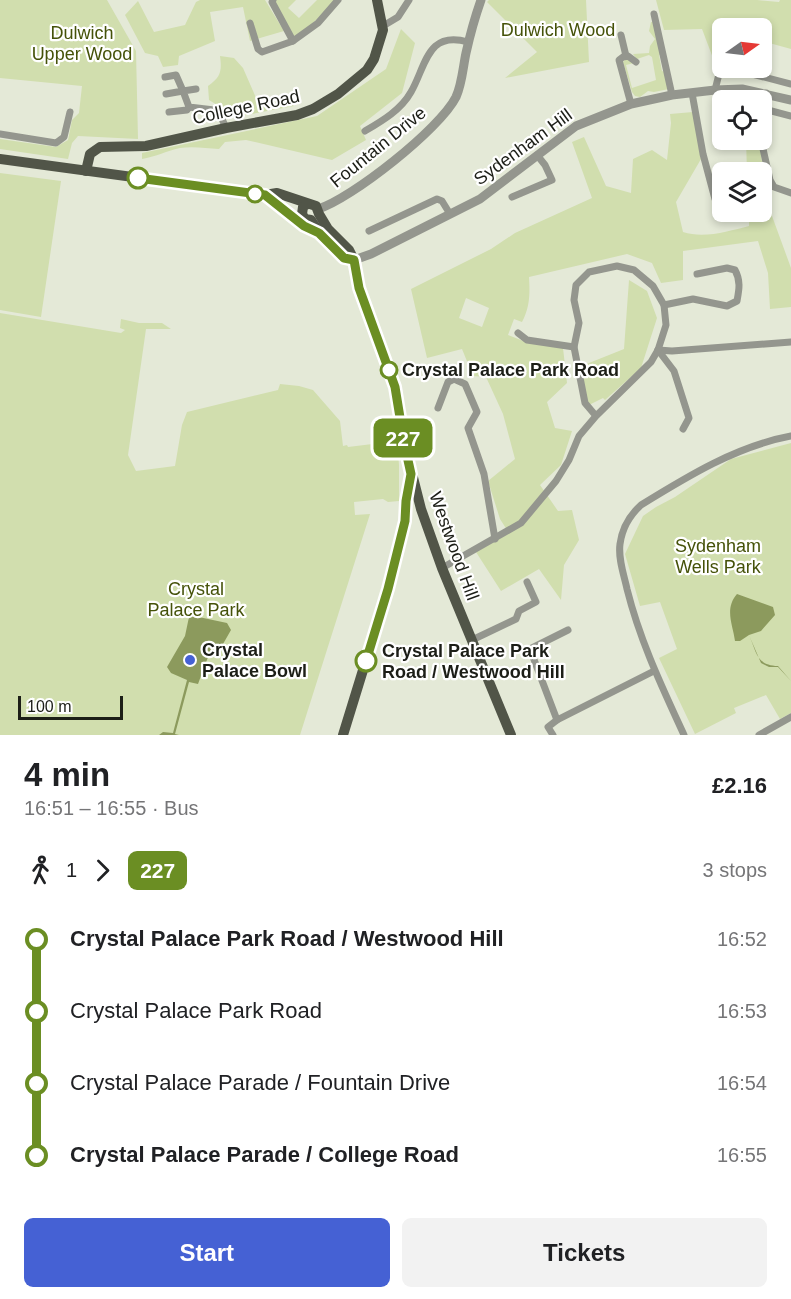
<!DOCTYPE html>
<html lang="en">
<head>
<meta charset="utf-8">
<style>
  :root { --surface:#fff; --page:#f2f2f2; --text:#202124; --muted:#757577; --accent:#4561d4 }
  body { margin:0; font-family:Helvetica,sans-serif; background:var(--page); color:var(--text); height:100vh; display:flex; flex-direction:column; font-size:22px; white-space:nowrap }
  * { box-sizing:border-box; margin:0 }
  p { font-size:20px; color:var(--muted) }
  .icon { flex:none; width:33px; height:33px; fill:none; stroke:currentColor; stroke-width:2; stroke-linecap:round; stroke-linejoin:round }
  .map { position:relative; height:735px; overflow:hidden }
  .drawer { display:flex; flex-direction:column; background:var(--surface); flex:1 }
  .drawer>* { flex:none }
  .badge { padding:0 12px; border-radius:9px; font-size:21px; line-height:39px }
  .needle { width:39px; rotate:76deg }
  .fabs { position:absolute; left:712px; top:18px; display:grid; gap:12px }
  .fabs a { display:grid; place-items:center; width:60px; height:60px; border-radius:9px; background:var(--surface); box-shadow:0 3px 9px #0003; font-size:30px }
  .scale { position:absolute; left:18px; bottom:15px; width:105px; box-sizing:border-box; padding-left:6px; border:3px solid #1c1e17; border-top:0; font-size:16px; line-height:21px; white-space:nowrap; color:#1c1e17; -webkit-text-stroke:4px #fff; paint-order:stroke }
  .map>.badge { position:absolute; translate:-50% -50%; box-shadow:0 0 0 3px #fff }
  .legs { display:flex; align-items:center; gap:9px; height:66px; padding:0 24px; font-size:20px }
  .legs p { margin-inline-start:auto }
  .summary { display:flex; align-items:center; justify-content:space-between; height:102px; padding:0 24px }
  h1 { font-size:33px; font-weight:700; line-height:45px }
  .button { display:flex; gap:12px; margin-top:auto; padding:12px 24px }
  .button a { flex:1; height:69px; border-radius:9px; background:var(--accent); color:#fff; font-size:24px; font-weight:700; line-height:69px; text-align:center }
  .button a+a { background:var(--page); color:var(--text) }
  ul { padding:0 24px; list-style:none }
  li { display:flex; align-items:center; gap:21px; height:72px; font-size:22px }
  li i { display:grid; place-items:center; width:9px; height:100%; margin:0 8px; background:currentColor }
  li i::after { content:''; width:15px; height:15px; margin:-8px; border:4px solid; border-radius:50%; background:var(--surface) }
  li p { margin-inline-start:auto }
  li:first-child i { background:linear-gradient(#0000 50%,currentColor 0) }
  li:last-child i { background:linear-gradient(currentColor 50%,#0000 0) }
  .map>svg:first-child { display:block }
  .green { fill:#d1deae; fill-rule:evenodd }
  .water { fill:#8c9a5d }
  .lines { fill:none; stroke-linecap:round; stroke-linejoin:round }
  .minor { stroke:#94968e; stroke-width:7 }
  .tertiary { stroke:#94968e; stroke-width:9 }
  .primary { stroke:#515548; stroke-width:10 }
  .line-1-casing { stroke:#fff; stroke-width:14 }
  .line-1 { stroke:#6b8e23; stroke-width:9 }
  .stop-1-dot { fill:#fff; stroke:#6b8e23; stroke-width:3 }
  .poi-dot { fill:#4561d4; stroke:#fff; stroke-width:2 }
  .labels { text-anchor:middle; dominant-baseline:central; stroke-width:4.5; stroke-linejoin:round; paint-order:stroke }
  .park-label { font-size:18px; fill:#455209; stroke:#fff }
  .street-label { font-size:18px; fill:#1c1e17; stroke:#fff }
  .stop-label { font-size:18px; font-weight:bold; fill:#1c1e17; stroke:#fff; text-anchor:start }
  .poi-label { font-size:18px; font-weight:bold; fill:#1c1e17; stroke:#fff; text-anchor:start }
</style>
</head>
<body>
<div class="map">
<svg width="791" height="735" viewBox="0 0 791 735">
  <rect width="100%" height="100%" fill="#e4e9d7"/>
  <!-- green -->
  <g class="green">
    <path d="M0 0H107L136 51 138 139 78 136 72 143 68 159 0 149V139L56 147 68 140 72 120 79 113 82 86 0 78Z"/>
    <path d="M200 0H265L284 31 250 41 243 7 210 12 215 41 179 56 178 65 163 67 158 56 145 53 125 15 138 1 154 32 185 25 196 2Z"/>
    <path d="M273 0H296L288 8 299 18 317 0H338L293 41Z"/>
    <path d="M489 0H586L589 62 505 78 537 52 487 2Z"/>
    <path d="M656 0H757L779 2 780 0H791V49L762 41V28H723V64L716 66 702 29 664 30Z"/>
    <path d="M657 21 662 54 659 55 662 71 665 72 669 89 654 92 648 91 640 97 635 96 632 92 623 62 626 58 634 63 626 65 632 88 656 80 652 57 649 55 637 59 633 54 649 53 650 46 655 39 649 31 651 22Z"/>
    <path d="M401 29 415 43 402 93 360 126 366 140 332 160 246 140 225 142 219 149C206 148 192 146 180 148 166 151 155 157 142 159V153L317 116 386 69Z"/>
    <path d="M220 56 234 58 243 68 257 100 288 102 294 106 231 118 222 108 209 100 208 86C221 77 222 71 220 56Z"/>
    <path d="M693 112 701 159 676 202 683 232C704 239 729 231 749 226V212H762V172H747L746 140H759L768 205 791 268V307L770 309 768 273 758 241 683 251V280L661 283 652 263 627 254 529 277C530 293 530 307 522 322L514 319 508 335 526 342 563 348 567 383 547 402 555 428 572 431 561 465 540 485 558 511 572 510 579 540 564 565 561 600 539 569 501 591 476 552 509 533 500 519 488 481 515 459 503 414 486 377 473 376 462 349 427 358 411 289 491 249 515 233 592 198 572 142 584 137 606 186 631 193 633 159 652 150 667 160 671 123 670 114ZM466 298 489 308 482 327 459 318Z"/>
    <path d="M0 173 61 181 41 317 0 310Z"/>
    <path d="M629 280 647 291 657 318 641 368 605 400 603 398 585 407 579 367 624 349Z"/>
    <path d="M0 313 121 333 125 330 120 328 121 319 139 323H162L171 329H146L128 455 136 471 175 466 182 425 187 412 278 390 280 384 299 386 313 390 340 421 343 446 347 445 348 447 397 441 399 465V501L388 502 383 499 354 502 355 515 370 514 300 735H0Z"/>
    <path d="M791 443V713L780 719 766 695 734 708 736 713 695 734 659 658 677 649 660 602 640 606 625 554 643 516 656 507 675 497 731 459Z"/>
  </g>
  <!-- water -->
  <g class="water">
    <path d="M737 594 773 607 775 615 761 631 749 635C757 653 756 665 778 666L791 681 778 667H769L761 663 749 635 740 641H735C733 625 724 609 737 594Z"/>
    <path d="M194 616 227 623 231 630 223 644 216 645 211 649 198 684 189 682 175 734 179 735H159L163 732 173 733 187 680 171 673 167 667 185 636 189 617Z"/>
  </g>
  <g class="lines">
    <!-- minor -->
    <g class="minor">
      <path d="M273 0 272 2 293 41"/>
      <path d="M654 14 672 95"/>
      <path d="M250 23 258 49 262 52 293 41 318 23 338 0"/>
      <path d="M383 26 398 17 409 0"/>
      <path d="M621 35 626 56"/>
      <path d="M165 77 176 75 183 91 166 94"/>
      <path d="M196 89 183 91 189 107 214 110 222 119 226 128"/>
      <path d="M715 90 720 70 733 69 791 84"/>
      <path d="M692 93 703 154 715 199"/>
      <path d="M631 104 619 60 623 57 628 56 636 62"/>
      <path d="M764 109 791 116"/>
      <path d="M169 112 187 110 189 107"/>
      <path d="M762 119 766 93"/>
      <path d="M365 131C382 121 401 110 411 92 426 66 427 30 468 42"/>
      <path d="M0 134 56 143 64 137 70 112"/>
      <path d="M761 140 770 180 774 187 791 193"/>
      <path d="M512 197 552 180 545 165 537 155"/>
      <path d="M369 231 437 199 442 201 450 214"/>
      <path d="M664 305 693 299 727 306 737 301C739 290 741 281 735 270L727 268 697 274"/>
      <path d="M518 333 527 340 574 347"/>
      <path d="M658 350 672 351 791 342"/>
      <path d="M658 350 674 371 689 418 683 429"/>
      <path d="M438 408 448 382 454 379 465 384 477 412 468 428 484 474 495 539"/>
      <path d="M442 568 521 523 556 481 569 460 579 436 596 416 651 362 658 350 666 325 664 305 653 286 634 270 617 266 589 272 576 285 574 300 579 323 574 347 585 403 596 416"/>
      <path d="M568 630 530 649 557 720 654 671"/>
      <path d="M472 640 516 619 519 611 536 602 527 582"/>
      <path d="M553 735 548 727 557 720"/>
      <path d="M684 735C662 687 640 641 627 589 624 575 618 559 620 544 622 529 630 515 641 505 688 476 737 446 791 436"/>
      <path d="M759 735 791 717"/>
    </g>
    <!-- tertiary -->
    <g class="tertiary">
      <path d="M318 209C351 199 440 129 456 97 462 84 463 67 466 53 470 35 475 17 481 0"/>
      <path d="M354 260 371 254 480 199 576 126 631 104 672 95 715 90 742 89 791 100"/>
    </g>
    <!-- primary -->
    <g class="primary">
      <path d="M0 159 265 195 277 193 316 206 319 214 328 229 349 250 354 260 359 288 395 387 404 442 421 509 442 568 511 735"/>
      <path d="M86 171 90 154 100 147 146 146 226 128 297 115 313 109 338 94 367 70 374 59 383 30 377 0"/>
      <path d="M265 195 304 226 319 233 344 258 354 260"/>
      <path d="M307 204 303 207 302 214 305 219 311 220 319 232"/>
      <path d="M343 735 388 589 405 521 406 501 411 477"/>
    </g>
  </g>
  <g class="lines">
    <defs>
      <path id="line-1" d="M138 178 265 195 304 226 319 233 344 258 354 260 359 288 395 387 404 442 411 474 406 501 405 521 388 589 366 661"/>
    </defs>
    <!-- line-1 casing -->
    <use href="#line-1" class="line-1-casing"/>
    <!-- line-1 -->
    <use href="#line-1" class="line-1"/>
  </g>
  <!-- markers -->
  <g class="stop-1-dot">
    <circle cx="138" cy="178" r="10"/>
    <circle cx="255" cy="194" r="8"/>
    <circle cx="389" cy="370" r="8"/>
    <circle cx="366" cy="661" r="10"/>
  </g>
  <circle class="poi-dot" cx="190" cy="660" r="6"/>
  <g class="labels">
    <!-- park labels -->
    <g class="park-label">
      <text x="558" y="30">Dulwich Wood</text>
      <text x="82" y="33">Dulwich<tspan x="82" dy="21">Upper Wood</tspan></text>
      <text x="718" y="546">Sydenham<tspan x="718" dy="21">Wells Park</tspan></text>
      <text x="196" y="589">Crystal<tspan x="196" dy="21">Palace Park</tspan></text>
    </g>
    <!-- street labels -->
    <g class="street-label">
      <text transform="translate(246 107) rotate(-12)">College Road</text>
      <text transform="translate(378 147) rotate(-39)">Fountain Drive</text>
      <text transform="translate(523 147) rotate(-36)">Sydenham Hill</text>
      <text transform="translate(454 546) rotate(70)">Westwood Hill</text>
    </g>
    <!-- stop labels -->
    <g class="stop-label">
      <text x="402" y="370">Crystal Palace Park Road</text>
      <text x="382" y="651">Crystal Palace Park<tspan x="382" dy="21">Road / Westwood Hill</tspan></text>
    </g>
    <!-- poi labels -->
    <g class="poi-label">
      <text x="202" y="650">Crystal<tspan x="202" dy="21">Palace Bowl</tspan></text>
    </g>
  </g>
</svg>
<div class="fabs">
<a><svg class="needle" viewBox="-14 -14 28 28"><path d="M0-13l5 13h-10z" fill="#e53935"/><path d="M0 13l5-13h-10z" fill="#757577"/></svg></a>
<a><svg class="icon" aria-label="locate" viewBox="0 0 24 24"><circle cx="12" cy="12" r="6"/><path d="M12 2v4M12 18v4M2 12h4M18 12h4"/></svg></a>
<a><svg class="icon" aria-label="layers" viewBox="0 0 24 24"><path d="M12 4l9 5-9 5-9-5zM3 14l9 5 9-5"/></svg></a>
</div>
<div class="scale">100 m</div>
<b class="badge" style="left:403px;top:438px;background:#6b8e23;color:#fff">227</b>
</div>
<section class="drawer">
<div class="summary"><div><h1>4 min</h1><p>16:51 – 16:55 · Bus</p></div><b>£2.16</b></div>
<div class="legs"><svg class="icon" aria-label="walk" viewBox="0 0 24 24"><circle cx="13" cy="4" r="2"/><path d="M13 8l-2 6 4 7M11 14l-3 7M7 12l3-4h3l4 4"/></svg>1<svg class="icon" aria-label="forward" viewBox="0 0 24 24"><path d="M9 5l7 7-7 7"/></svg><b class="badge" style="background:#6b8e23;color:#fff">227</b><p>3 stops</p></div>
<ul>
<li><i style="color:#6b8e23"></i><b>Crystal Palace Park Road / Westwood Hill</b><p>16:52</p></li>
<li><i style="color:#6b8e23"></i><span>Crystal Palace Park Road</span><p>16:53</p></li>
<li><i style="color:#6b8e23"></i><span>Crystal Palace Parade / Fountain Drive</span><p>16:54</p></li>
<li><i style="color:#6b8e23"></i><b>Crystal Palace Parade / College Road</b><p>16:55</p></li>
</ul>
<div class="button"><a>Start</a><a>Tickets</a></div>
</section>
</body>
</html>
